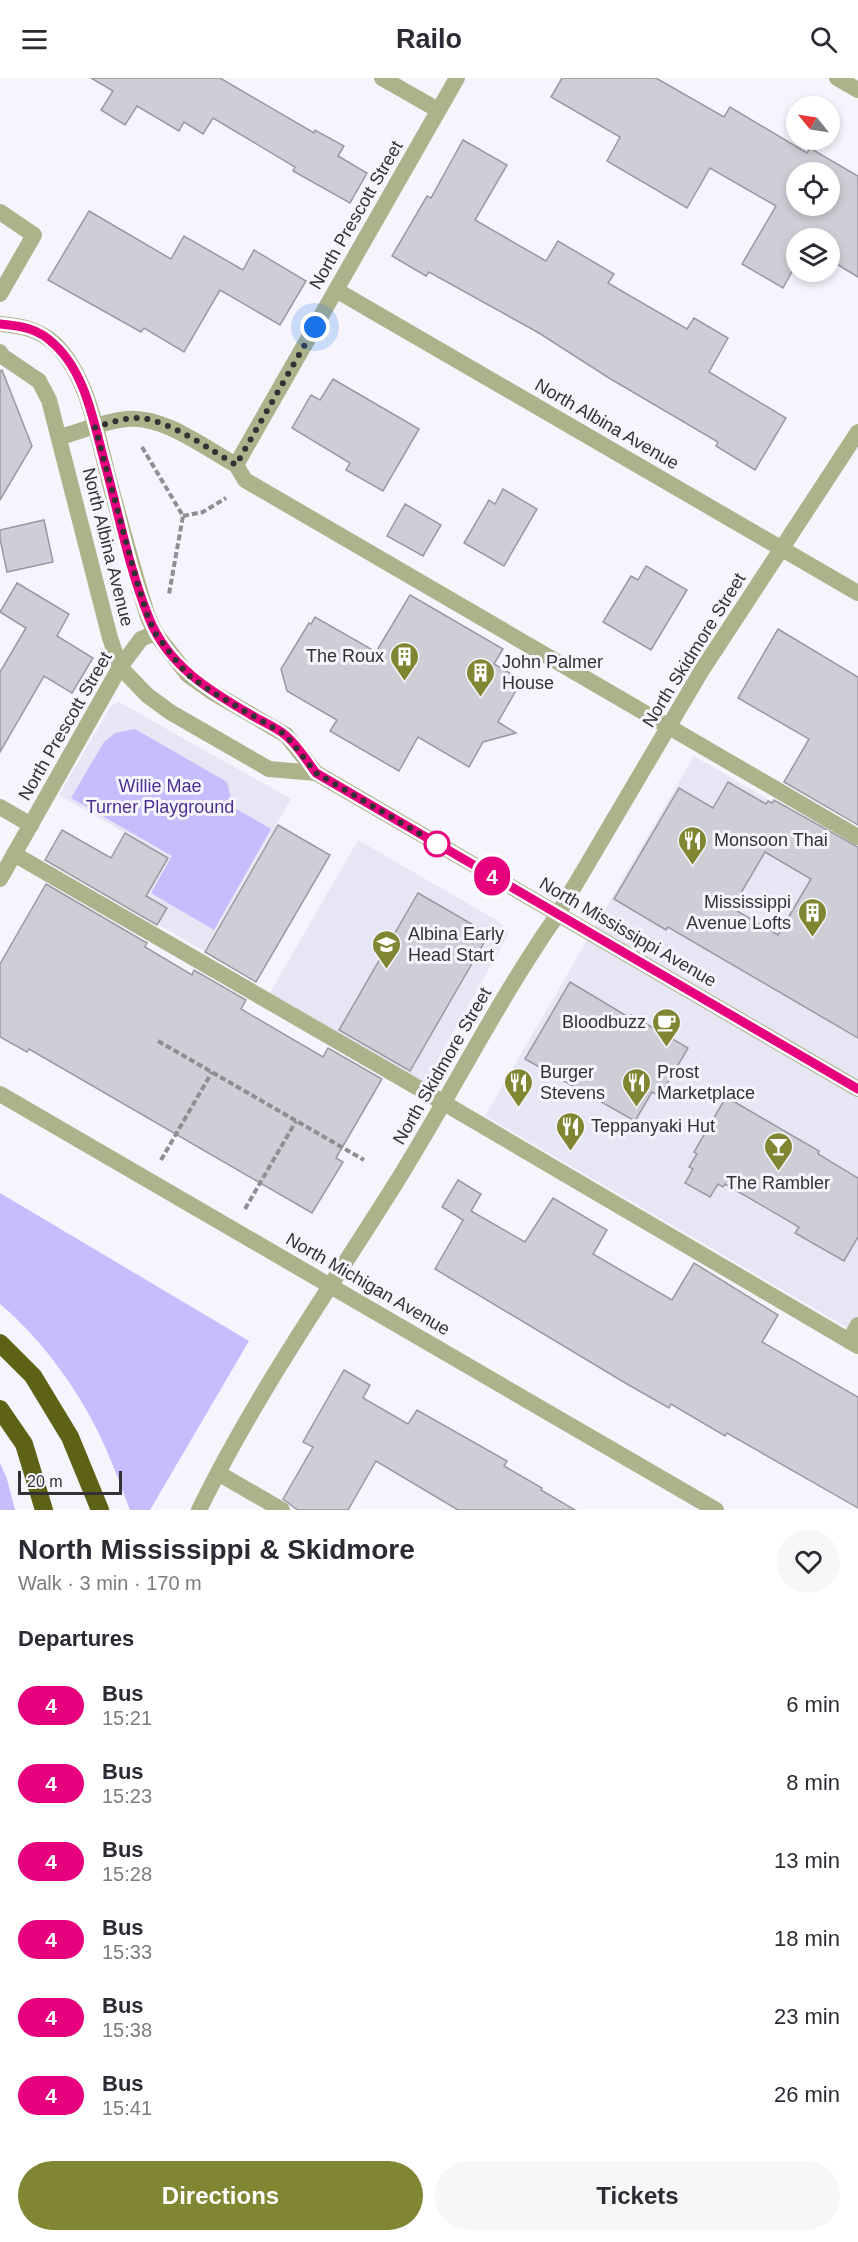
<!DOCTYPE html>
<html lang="en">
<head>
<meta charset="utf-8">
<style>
  :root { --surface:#fff; --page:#f7f7f7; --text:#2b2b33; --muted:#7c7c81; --accent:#808631 }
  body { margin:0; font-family:Helvetica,sans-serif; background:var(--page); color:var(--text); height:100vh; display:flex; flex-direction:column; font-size:22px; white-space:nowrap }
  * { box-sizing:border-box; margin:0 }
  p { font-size:20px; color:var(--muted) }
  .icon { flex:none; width:33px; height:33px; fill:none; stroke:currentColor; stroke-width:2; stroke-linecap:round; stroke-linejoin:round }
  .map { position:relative; height:1432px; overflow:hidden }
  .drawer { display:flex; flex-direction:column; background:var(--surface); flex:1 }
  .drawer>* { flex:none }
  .badge { padding:0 12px; border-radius:20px; font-size:21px; line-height:39px }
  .needle { width:39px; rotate:300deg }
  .buttons { position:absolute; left:786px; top:18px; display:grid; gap:12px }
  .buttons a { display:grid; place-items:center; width:54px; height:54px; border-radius:50%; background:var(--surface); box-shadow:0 3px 9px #0003; font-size:30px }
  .scale { position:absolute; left:18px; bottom:15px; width:104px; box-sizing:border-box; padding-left:6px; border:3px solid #323235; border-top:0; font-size:16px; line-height:21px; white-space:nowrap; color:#323235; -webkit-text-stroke:4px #f6f5fe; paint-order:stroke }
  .you { position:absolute; width:30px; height:30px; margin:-15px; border:4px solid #fff; border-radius:50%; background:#1a73e8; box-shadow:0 0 0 9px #1a73e833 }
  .map>.badge { position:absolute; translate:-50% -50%; box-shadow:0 0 0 3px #fff }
  h2 { padding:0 18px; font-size:22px; line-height:54px }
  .round { display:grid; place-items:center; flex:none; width:63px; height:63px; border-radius:32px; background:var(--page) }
  .summary { display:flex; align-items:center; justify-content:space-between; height:102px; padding:0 18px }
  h1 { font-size:28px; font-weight:700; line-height:45px }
  .action { display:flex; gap:12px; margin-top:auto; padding:12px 18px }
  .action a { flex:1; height:69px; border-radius:36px; background:var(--accent); color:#fff; font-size:24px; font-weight:700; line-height:69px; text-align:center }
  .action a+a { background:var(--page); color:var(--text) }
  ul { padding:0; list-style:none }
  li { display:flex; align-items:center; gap:18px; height:78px; padding:0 18px }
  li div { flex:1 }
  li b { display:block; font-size:22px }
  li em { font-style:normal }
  li .badge { min-width:66px; font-weight:700; text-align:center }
  header { display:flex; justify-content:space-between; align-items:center; height:78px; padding:0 18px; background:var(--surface); font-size:27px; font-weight:700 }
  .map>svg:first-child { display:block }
  .built { fill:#e7e6f5 }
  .green { fill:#c6bdfe }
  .building { fill:#ceced6; stroke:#9a99a1; stroke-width:1.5; fill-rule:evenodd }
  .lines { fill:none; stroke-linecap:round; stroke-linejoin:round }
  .path { stroke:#8f8e94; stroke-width:4; stroke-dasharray:6 3; stroke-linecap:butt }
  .service { stroke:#aeb28b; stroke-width:16 }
  .minor { stroke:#aeb28b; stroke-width:16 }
  .tertiary { stroke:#aeb28b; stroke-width:16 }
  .motorway { stroke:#5e6215; stroke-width:18 }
  .line-casing { stroke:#fff; stroke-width:14 }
  .line { stroke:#e6007e; stroke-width:9 }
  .walk { stroke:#323235; stroke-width:6; stroke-dasharray:0 10.8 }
  .stop-dot { fill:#fff; stroke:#e6007e; stroke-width:3 }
  .labels { text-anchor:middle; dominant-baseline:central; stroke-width:6; stroke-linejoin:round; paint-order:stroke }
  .street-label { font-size:18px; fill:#323235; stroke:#f6f5fe }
  .poi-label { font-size:18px; fill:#323235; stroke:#f6f5fe; text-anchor:start }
  .park-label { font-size:18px; fill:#4c3192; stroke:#f6f5fe }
</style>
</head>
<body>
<header><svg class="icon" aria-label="menu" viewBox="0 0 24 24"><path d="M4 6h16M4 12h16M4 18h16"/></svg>Railo<svg class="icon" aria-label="search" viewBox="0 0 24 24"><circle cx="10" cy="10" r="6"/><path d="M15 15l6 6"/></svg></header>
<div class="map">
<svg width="858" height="1432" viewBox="0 0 858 1432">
  <rect width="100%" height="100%" fill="#f6f5fe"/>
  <!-- built -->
  <g class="built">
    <path d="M119 624 291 721 204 873 137 834 168 780 59 717 109 631 112 627Z"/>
    <path d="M694 678 858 774V1256L485 1038Z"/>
    <path d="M358 762 498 843 504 848 508 857 425 1005 270 915Z"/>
  </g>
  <!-- green -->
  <g class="green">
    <path d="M135 651 227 704 233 729 271 751 214 852 151 815 172 778 71 720 104 664 115 655Z"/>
    <path d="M0 1115 249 1263 150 1432H130C122 1412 115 1391 106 1371 83 1318 45 1264 0 1226Z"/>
    <path d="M0 1385 7 1401 15 1432H0Z"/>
  </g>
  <!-- building -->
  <g class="building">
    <path d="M91 0H220L314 55 315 52 344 68 338 78 367 95 350 125 293 93 295 89 213 40 203 56 184 44 179 53 137 28 125 47 101 32 113 13Z"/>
    <path d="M562 0H656L724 39 730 29 807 75 810 70 858 98V199L830 182V160H796V186L783 210 742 186 776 128 710 90 687 130 607 83 620 59 551 19ZM796 94H830V128H796Z"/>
    <path d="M463 62 507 87 475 142 546 183 558 163 614 196 608 205 687 251 694 240 728 260 709 294 786 340 755 392 716 368 718 364 609 300 539 255 429 194 426 198 392 178 427 118 431 120Z"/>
    <path d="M89 133 171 181 184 158 243 192 254 172 306 203 280 247 220 212 184 274 144 250 141 254 48 202Z"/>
    <path d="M2 292 32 368 0 422V293Z"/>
    <path d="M333 301 419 351 383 413 346 392 350 385 292 350 311 317 320 322Z"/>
    <path d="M503 411 537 431 504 488 464 465 489 422 495 426Z"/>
    <path d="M405 426 441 447 423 478 387 458Z"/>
    <path d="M44 442 53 484 7 494 0 461V452Z"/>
    <path d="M646 488 687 512 651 572 603 544 631 498 638 502Z"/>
    <path d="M17 505 69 536 57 558 93 580 72 615 44 598 0 674V594L26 550 0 534Z"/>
    <path d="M410 517 503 571 494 586 522 602 498 644 516 655 483 664 469 689 418 659 399 693 330 653 337 642 287 613 281 591 309 545 311 546 315 539 376 574Z"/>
    <path d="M778 551 858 599V747L784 704 809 661 738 620Z"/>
    <path d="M728 704 766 726 768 723 772 725 774 722 858 769V960L668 849 666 852 614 821 679 710 713 730ZM765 774 811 801 778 857 732 830Z"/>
    <path d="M278 747 330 777 256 904 205 874Z"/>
    <path d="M62 752 111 780 125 755 168 780 146 818 167 830 157 847 45 782Z"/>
    <path d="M46 806 147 865 145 869 192 897 194 892 246 922 241 931 323 979 328 970 382 1001 336 1080 343 1084 312 1135 29 971 27 974 0 959V886Z"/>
    <path d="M418 815 489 856 410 993 339 952Z"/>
    <path d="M570 904 630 940 631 937 688 970 660 1018 652 1014 635 1043 525 981Z"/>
    <path d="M726 1019 819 1073 818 1076 858 1100V1159L844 1183 795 1155 799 1149 725 1106 723 1109 718 1106 710 1119 685 1105 693 1091 689 1089 697 1076 694 1074Z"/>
    <path d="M458 1102 481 1116 471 1133 525 1164 553 1120 607 1152 593 1176 672 1222 694 1185 778 1237 762 1264 858 1319V1430L727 1355 725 1358 671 1326 669 1330 627 1306 435 1191 463 1142 442 1129Z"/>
    <path d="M344 1292 370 1307 363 1320 408 1346 417 1332 507 1383 504 1388 542 1410 541 1412 575 1432H458L376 1383 348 1432H298L292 1428 283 1421 313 1369 303 1364Z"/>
  </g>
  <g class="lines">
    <!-- path -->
    <g class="path">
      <path d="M142 369 183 438 169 516"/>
      <path d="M183 438 203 434 226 420"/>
      <path d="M158 963 364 1082"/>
      <path d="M161 1082 212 994"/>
      <path d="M245 1131 296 1043"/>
    </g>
    <!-- service -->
    <g class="service">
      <path d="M0 134 34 157 0 216"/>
      <path d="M236 387 245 402 858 759"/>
      <path d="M14 776 408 1004 858 1268"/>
      <path d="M849 1263 858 1247"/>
      <path d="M218 1395 282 1432"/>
    </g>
    <!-- minor -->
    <g class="minor">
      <path d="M382 0 438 32"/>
      <path d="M837 0 858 12"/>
      <path d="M336 212 858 515"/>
      <path d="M60 359C81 353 105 343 127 341 163 337 205 370 236 387L457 0"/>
      <path d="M0 729 31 747"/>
      <path d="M0 801 120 589 141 561 155 555"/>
      <path d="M0 1016 716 1432"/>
    </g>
    <!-- tertiary -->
    <g class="tertiary">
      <path d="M0 246C21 248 39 251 55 266 89 299 98 361 110 406 122 450 134 495 148 539L155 555 188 597 212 614 286 657 316 695 858 1011"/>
      <path d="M0 274 2 278 39 303 49 322 110 560 120 589 147 617 170 634 269 691 316 695"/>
      <path d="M199 1432C254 1319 327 1215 394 1108 450 1019 497 923 558 836L702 592 858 354"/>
    </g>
    <!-- motorway -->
    <g class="motorway">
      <path d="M0 1265 33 1298 70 1359 100 1432"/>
      <path d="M0 1331 24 1366 44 1432"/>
    </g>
  </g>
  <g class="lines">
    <defs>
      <path id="line" d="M0 246C21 248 38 250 54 266 86 295 94 346 105 386 119 437 129 491 149 540 168 588 210 613 253 638 263 644 275 649 284 656 297 666 307 683 316 695L858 1011"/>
    </defs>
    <!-- line casing -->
    <use href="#line" class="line-casing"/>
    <!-- line -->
    <use href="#line" class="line"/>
    <!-- walk -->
    <path class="walk" d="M315 249 236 387C209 371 172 344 141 340 125 339 110 345 95 349L137 504 148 539 155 555 174 580 188 597 212 614 286 657 316 695 439 767 437 766"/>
  </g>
  <!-- icons -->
  <defs>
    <symbol id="building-pin" viewBox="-11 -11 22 30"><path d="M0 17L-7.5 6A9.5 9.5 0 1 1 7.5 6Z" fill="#808631" stroke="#f6f5fe"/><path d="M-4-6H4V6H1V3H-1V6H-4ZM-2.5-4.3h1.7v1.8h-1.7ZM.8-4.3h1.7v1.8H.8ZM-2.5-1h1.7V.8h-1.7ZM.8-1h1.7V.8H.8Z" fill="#fff"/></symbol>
    <symbol id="restaurant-pin" viewBox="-11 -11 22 30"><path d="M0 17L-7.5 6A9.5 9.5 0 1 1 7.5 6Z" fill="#808631" stroke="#f6f5fe"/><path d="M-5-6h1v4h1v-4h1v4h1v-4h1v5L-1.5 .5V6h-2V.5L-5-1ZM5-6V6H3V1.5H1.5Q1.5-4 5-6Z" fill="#fff"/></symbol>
    <symbol id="school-pin" viewBox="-11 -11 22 30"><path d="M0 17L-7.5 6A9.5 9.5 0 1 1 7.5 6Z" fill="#808631" stroke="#f6f5fe"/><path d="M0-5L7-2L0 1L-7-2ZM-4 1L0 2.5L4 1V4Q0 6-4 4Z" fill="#fff"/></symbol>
    <symbol id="cafe-pin" viewBox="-11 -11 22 30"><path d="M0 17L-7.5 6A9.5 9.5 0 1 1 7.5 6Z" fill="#808631" stroke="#f6f5fe"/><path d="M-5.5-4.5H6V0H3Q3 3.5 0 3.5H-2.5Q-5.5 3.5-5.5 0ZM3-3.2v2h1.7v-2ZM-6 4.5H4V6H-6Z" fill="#fff"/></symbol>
    <symbol id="bar-pin" viewBox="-11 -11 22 30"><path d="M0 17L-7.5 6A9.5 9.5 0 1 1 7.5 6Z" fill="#808631" stroke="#f6f5fe"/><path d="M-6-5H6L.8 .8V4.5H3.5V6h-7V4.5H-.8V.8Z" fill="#fff"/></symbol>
  </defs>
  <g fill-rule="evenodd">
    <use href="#building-pin" x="388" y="562" width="33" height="45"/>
    <use href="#building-pin" x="464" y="578" width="33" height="45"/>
    <use href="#restaurant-pin" x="676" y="746" width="33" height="45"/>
    <use href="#building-pin" x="796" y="818" width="33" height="45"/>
    <use href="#school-pin" x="370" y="850" width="33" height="45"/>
    <use href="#cafe-pin" x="650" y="928" width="33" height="45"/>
    <use href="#restaurant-pin" x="502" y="988" width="33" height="45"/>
    <use href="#restaurant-pin" x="620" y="988" width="33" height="45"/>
    <use href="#restaurant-pin" x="554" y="1032" width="33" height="45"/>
    <use href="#bar-pin" x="762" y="1052" width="33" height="45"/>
  </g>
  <!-- markers -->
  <circle class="stop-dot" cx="437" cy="766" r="12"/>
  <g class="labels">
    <!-- street labels -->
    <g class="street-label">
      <text transform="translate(356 137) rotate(-60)">North Prescott Street</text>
      <text transform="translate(607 346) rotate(30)">North Albina Avenue</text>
      <text transform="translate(108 469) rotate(76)">North Albina Avenue</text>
      <text transform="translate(694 572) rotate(-58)">North Skidmore Street</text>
      <text transform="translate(65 648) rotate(-60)">North Prescott Street</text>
      <text transform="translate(628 854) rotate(30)">North Mississippi Avenue</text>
      <text transform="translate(442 988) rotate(-60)">North Skidmore Street</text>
      <text transform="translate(368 1206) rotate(30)">North Michigan Avenue</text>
    </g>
    <!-- poi labels -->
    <g class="poi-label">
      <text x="384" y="578" text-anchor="end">The Roux</text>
      <text x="502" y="584">John Palmer<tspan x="502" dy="21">House</tspan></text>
      <text x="714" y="762">Monsoon Thai</text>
      <text x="791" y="824" text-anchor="end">Mississippi<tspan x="791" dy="21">Avenue Lofts</tspan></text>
      <text x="408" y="856">Albina Early<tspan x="408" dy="21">Head Start</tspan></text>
      <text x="646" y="944" text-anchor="end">Bloodbuzz</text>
      <text x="540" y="994">Burger<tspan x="540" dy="21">Stevens</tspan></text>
      <text x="657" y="994">Prost<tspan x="657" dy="21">Marketplace</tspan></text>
      <text x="591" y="1048">Teppanyaki Hut</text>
      <text x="778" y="1105" text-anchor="middle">The Rambler</text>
    </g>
    <!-- park labels -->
    <g class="park-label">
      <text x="160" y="708">Willie Mae<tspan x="160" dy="21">Turner Playground</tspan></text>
    </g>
  </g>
</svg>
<div class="buttons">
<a><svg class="needle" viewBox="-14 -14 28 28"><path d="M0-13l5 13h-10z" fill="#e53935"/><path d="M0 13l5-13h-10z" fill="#7c7c81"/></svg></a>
<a><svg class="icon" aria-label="locate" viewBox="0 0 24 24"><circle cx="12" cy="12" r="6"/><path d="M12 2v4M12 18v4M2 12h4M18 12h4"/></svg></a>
<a><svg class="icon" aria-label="layers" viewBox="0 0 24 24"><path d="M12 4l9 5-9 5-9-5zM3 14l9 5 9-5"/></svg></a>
</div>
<div class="scale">20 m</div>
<div class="you" style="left:315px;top:249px"></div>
<b class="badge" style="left:492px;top:798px;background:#e6007e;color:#fff">4</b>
</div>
<section class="drawer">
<div class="summary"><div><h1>North Mississippi &amp; Skidmore</h1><p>Walk · 3 min · 170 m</p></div><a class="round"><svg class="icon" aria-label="heart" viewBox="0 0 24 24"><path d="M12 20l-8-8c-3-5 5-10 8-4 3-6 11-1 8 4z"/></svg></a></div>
<h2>Departures</h2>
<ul>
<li><span class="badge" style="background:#e6007e;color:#fff">4</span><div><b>Bus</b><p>15:21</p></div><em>6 min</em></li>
<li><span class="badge" style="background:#e6007e;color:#fff">4</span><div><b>Bus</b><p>15:23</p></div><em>8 min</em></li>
<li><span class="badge" style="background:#e6007e;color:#fff">4</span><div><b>Bus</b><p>15:28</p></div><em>13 min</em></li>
<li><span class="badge" style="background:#e6007e;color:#fff">4</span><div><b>Bus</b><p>15:33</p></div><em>18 min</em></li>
<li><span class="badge" style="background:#e6007e;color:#fff">4</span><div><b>Bus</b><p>15:38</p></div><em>23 min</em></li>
<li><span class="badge" style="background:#e6007e;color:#fff">4</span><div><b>Bus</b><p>15:41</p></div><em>26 min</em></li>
</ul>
<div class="action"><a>Directions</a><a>Tickets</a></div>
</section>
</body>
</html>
